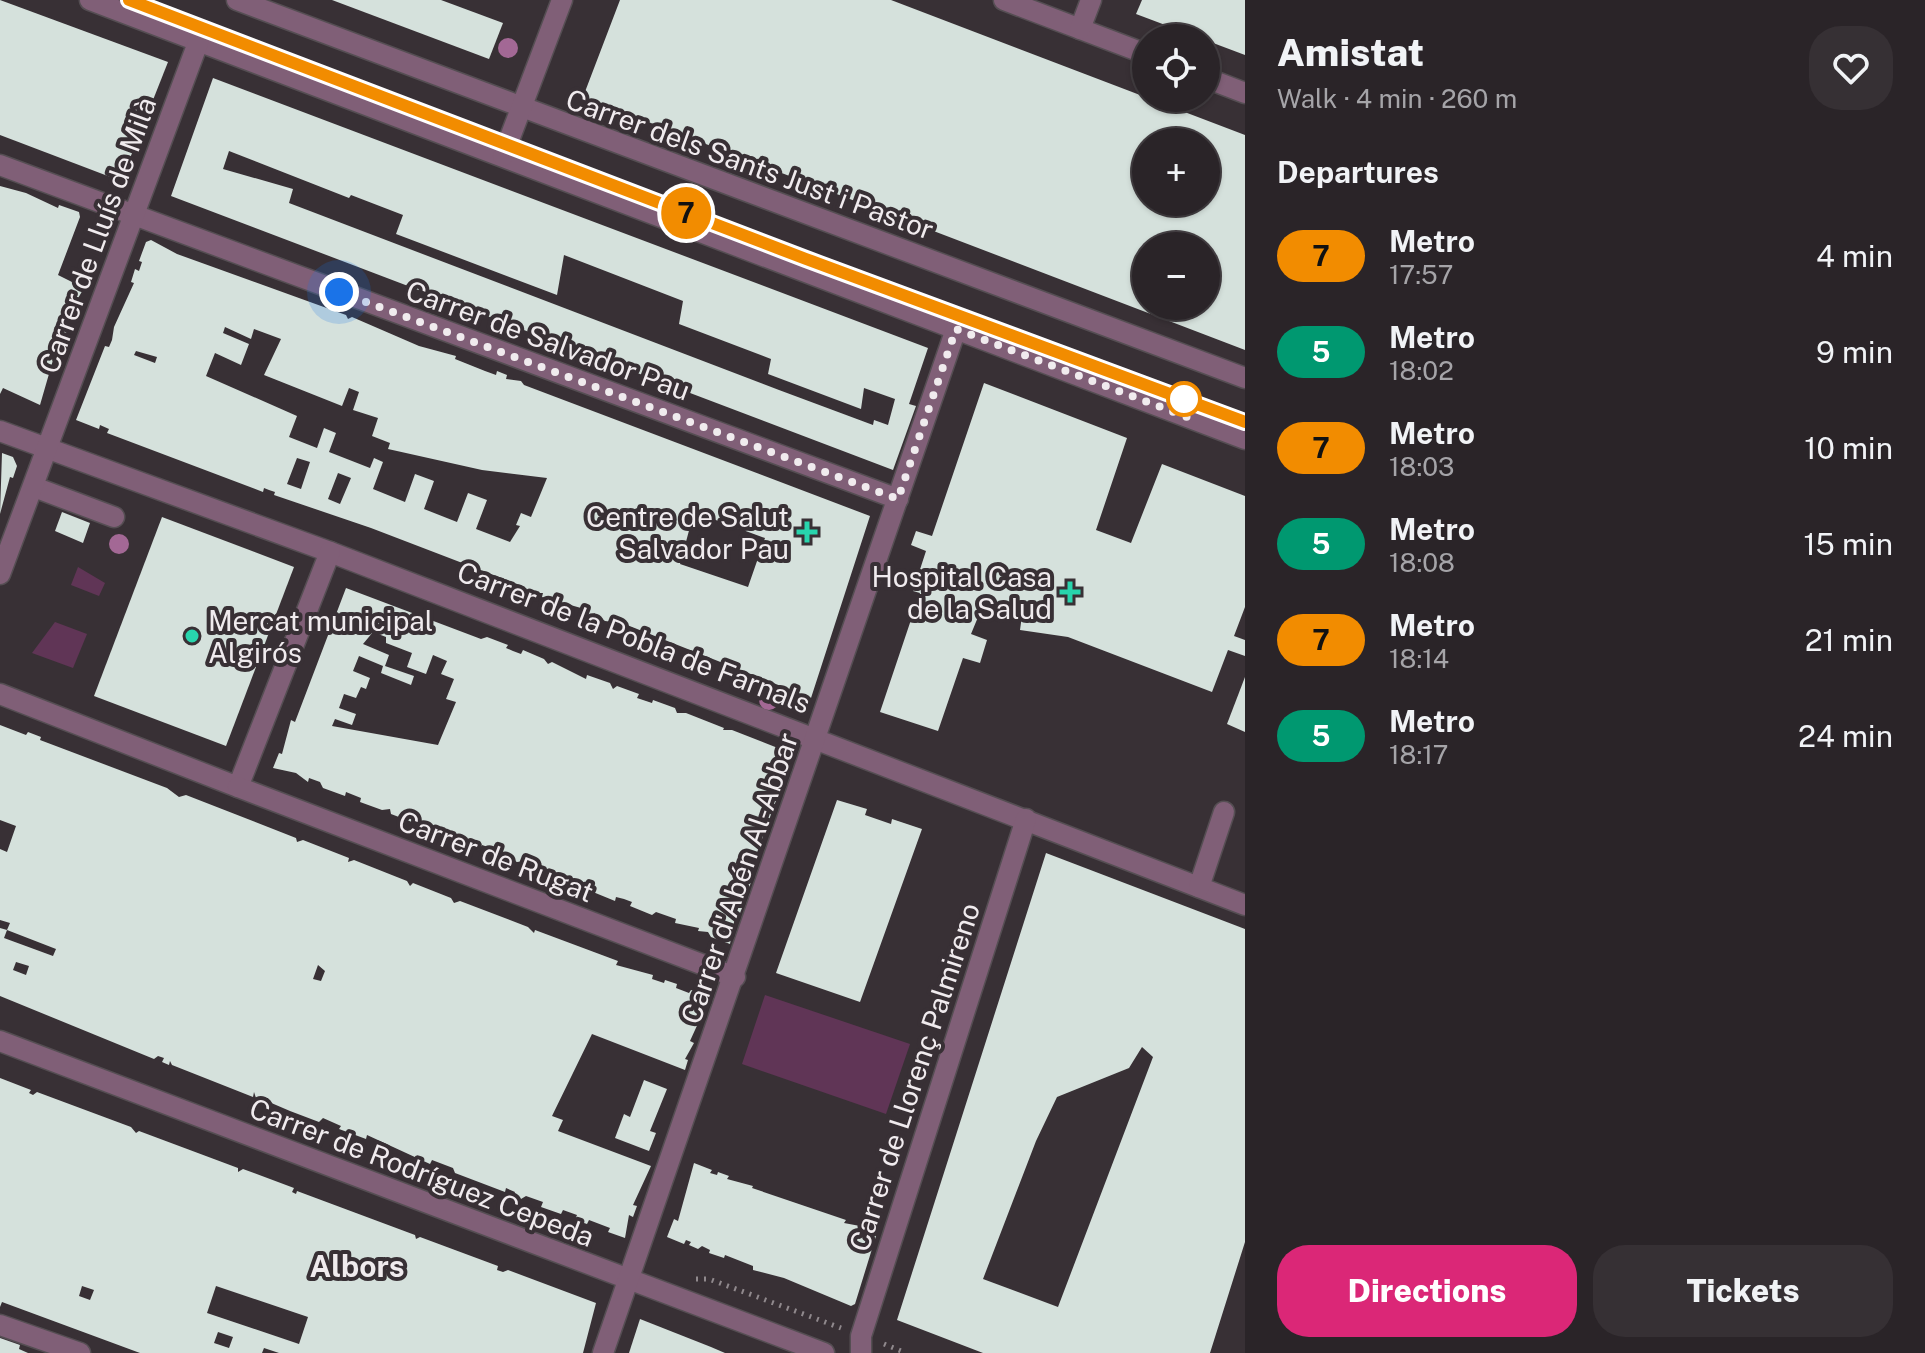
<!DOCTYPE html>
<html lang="en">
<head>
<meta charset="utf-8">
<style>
  :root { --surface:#2a2428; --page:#363034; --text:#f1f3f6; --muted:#a5a4a8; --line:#464145; --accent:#db2777 }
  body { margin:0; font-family:"Public Sans",sans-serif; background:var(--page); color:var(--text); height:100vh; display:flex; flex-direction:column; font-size:30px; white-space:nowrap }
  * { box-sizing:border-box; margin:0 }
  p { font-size:26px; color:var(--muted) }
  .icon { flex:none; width:44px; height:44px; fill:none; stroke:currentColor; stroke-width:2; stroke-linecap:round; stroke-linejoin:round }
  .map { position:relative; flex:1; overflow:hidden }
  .side { display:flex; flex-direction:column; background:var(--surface); width:680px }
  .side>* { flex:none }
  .badge { padding:0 16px; border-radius:26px; font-size:28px; line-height:52px }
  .tools { position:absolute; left:1132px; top:24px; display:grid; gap:16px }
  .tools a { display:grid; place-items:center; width:88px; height:88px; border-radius:50%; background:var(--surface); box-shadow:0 2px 6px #0004,0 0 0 2px var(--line); font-size:40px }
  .you { position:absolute; width:40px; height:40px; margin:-20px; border:6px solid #fff; border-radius:50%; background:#1a73e8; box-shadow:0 0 0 12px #1a73e833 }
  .map>.badge { position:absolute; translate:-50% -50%; box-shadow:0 0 0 4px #fff }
  h2 { padding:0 32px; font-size:30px; line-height:72px }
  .round { display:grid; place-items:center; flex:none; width:84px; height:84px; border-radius:32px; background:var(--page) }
  .summary { display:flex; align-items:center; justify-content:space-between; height:136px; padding:0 32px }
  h1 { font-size:38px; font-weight:800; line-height:60px }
  .button { display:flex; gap:16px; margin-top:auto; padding:16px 32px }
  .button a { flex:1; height:92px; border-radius:32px; background:var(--accent); color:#fff; font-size:32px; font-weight:800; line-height:92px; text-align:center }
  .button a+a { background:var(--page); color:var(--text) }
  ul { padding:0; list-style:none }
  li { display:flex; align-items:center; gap:24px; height:96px; padding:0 32px }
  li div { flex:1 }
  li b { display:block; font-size:30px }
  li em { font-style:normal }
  li .badge { min-width:88px; font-weight:700; text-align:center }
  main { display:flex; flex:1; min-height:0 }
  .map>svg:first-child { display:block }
  .green { fill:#603556 }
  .building { fill:#d5e1dc; fill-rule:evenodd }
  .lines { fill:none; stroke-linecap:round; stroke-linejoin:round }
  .minor-casing { stroke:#554e53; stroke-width:23 }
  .path { stroke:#90898d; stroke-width:5; stroke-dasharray:2 6; stroke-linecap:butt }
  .minor { stroke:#805f77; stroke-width:20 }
  .tree { fill:#a36895 }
  .line-casing { stroke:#fff; stroke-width:18 }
  .line { stroke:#f28c00; stroke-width:12 }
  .walk { stroke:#f0ebee; stroke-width:8; stroke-dasharray:0 14.4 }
  .stop-dot { fill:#fff; stroke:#f28c00; stroke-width:4 }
  .poi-dot { fill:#28d5ad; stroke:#383035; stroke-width:3 }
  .labels { text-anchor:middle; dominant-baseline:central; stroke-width:8; stroke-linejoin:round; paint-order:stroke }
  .street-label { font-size:28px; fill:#f0ebee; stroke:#383035 }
  .poi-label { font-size:28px; fill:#f0ebee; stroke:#383035; text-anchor:end }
  .neighbourhood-label { font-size:30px; font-weight:bold; fill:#f0ebee; stroke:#383035 }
</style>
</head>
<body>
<main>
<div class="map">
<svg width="1245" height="1353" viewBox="0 0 1245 1353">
  <rect width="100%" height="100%" fill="#383035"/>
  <!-- green -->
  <g class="green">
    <path d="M78 567 105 583 99 596 71 585Z"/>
    <path d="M55 622 87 634 73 668 32 653Z"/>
    <path d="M765 995 910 1044 886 1114 742 1064Z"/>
  </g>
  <!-- building -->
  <g class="building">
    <path d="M0 0 168 62 121 181 0 135Z"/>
    <path d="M332 0H441L503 23 489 59Z"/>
    <path d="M620 0H891L1245 135V350L583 97ZM1146 142H1206V202H1146ZM1146 246H1206V306H1146Z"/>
    <path d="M1142 0H1245V55L1136 14Z"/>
    <path d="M213 78 928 348 909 404 916 406 893 470 171 196ZM229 151 349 198 351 195 403 215 396 234 557 295 564 255 683 301 679 324 771 359 768 374 861 409 864 388 895 399 888 425 874 420 873 425 779 390 289 203 293 189 223 169Z"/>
    <path d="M0 186 26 193 58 208 59 205 79 212 80 217 58 275 84 288 74 305 78 306 73 319 69 318 64 344 60 343 53 360 40 405 3 388 0 394Z"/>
    <path d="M151 240 177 254 346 315 348 319 352 317 419 346 456 356 455 359 485 371 496 375 497 371 507 375 506 379 521 381 524 385 870 516 811 698 622 623 605 621 594 613 592 616 580 611 581 608 542 597 543 593H532L524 590 525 587 371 528 274 495 275 492 269 490 264 488 263 492 107 433 109 429 100 425 99 429 76 420 105 346 109 347 112 340 114 327 134 283 131 282 135 269 139 271 142 262 139 261 146 242ZM225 327 251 339 254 329 281 339 264 375 342 406 349 388 359 392 353 410 378 418 372 436 390 443 388 449 482 470 547 478 531 517 521 513 516 525 520 526 510 542 476 529 487 500 468 493 457 522 424 509 434 481 415 474 405 502 373 489 383 462 374 458 370 468 329 452 336 433 324 428 317 448 289 437 297 416 206 376 215 353 241 365 249 344 223 333ZM136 351 157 357 155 363 134 355ZM297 458 310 462 301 489 287 484ZM338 473 351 478 340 504 328 499ZM694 512 765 538 748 587 680 564Z"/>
    <path d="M984 383 1127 438 1096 530 1131 543 1162 464 1245 496V607L1234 636 1245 640V656L1228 650 1212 692 1068 637 1020 630 1023 608 983 605 971 634 987 640 980 663 963 658 938 731 880 712 920 593 913 591 926 551 911 545 916 531 932 536Z"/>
    <path d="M2 453 13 457 17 466 13 478 10 477 0 514Z"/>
    <path d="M62 512 90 523 83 543 55 531Z"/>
    <path d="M162 517 294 567 226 746 94 696Z"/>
    <path d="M346 588 481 639 487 637 508 645 506 648 513 651 521 654 523 650 544 659 548 664 552 662 586 679 587 675 610 683 613 689 617 686 639 694 637 698 652 703 653 700 675 708 677 713H686L724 728 723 730H732L793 754 747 880 751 882 746 897 742 896 739 906 742 908 738 918 735 917 730 944 711 937 708 932 698 931 699 928 675 923 676 919 656 912 652 915 630 906 632 902 624 899 616 897 615 901 593 892V887L585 888 563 880 564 876 556 873 549 871 548 874 526 866 525 861 517 862 488 847 482 845 480 848 453 834 450 836 427 828 429 824 414 819 412 822 391 814 390 809 382 810 360 802 361 798 346 792 345 796 323 788 320 782 309 778 308 782 296 773 273 768 279 753 282 754 291 720 295 722ZM373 632 386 637V643L412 653 407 667 426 674 433 655 447 661 441 674 454 679 446 699 456 702 438 745 332 726 335 719 352 725 356 714 339 708 344 694 356 698 361 687 366 689 370 678 353 671 359 656 383 666 381 673 411 685 414 676 385 666 389 655 363 644Z"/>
    <path d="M1245 677V732L1227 724Z"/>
    <path d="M0 725 26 735 28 732 41 737 40 740 167 788 179 797 186 795 296 838 297 842 303 840 349 858 348 862 354 860 407 881 410 886 413 883 451 898 454 903 460 901 528 927 534 933 535 930 618 961 616 965 653 975 652 979 664 983 665 980 677 984 676 988 689 993 691 990 710 997 690 1041 694 1043 685 1059 688 1060 685 1070 592 1034 552 1116 563 1120 558 1131 651 1166 633 1205 637 1206 633 1217 629 1215 625 1238 608 1232 610 1228 589 1220 587 1224 575 1220 577 1215 563 1210 561 1214 541 1207 543 1202 526 1196 521 1199 513 1196 515 1192 506 1188 505 1192 455 1173 453 1168 432 1160 430 1164 367 1135 366 1139 339 1129 341 1126 323 1118 319 1122 290 1111 269 1102 268 1098H256L254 1092 253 1097 172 1065 170 1061 169 1065 162 1062 164 1058 158 1056 154 1059 0 996V928L7 930 4 938 53 956 56 949 7 930 10 923 0 920V849L7 852 16 826 0 820ZM16 962 29 966 26 975 13 970ZM318 965 325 971 321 981 313 979Z"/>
    <path d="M837 800 867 809 865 815 891 824 892 819 922 829 860 1002 776 973Z"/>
    <path d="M1046 853 1245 929V1242L1210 1353H983L897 1320ZM1142 1047 1153 1057 1058 1307 983 1279 1036 1141 1057 1097 1129 1068Z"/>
    <path d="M0 1078 31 1090 29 1093 33 1095 37 1092 131 1127 136 1133 139 1131 238 1168V1172L243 1169 294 1188 292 1192 296 1194 297 1191 415 1235 416 1239 420 1237 498 1266 497 1270 503 1272 508 1270 596 1303 583 1353H279L264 1348 262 1353H140L2 1302 0 1307ZM82 1286 94 1290 90 1300 79 1296ZM216 1286 308 1317 299 1344 207 1313ZM218 1332 233 1337 229 1348 214 1343Z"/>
    <path d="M644 1080 667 1089 650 1131 656 1133 649 1151 615 1138 624 1114 630 1117Z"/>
    <path d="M694 1163 712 1170 710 1173 717 1175 718 1172 729 1176 727 1179 753 1186 752 1188 846 1220 844 1223 860 1226 876 1236 855 1304 851 1306 784 1278 753 1270V1266L725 1255 724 1258 709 1253 710 1250 702 1246 698 1249 689 1245 691 1242 686 1240 684 1244 667 1237 674 1219 678 1221Z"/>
    <path d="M640 1319 711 1347 725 1353H629Z"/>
    <path d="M0 1338 20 1345 19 1349 28 1353H0Z"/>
  </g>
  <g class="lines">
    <defs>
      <g id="minor">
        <path d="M90 0 1245 439"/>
        <path d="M237 0 1245 378"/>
        <path d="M1004 0 1146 54"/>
        <path d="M1080 29 1091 0"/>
        <path d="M1206 78 1245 93"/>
        <path d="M503 156 562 0"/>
        <path d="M0 165 898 499"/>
        <path d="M0 431 330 552 1245 905"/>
        <path d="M34 487 114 517"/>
        <path d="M0 574 199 40"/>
        <path d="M0 694 238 787 330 552"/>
        <path d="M238 787 735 977"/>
        <path d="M1199 887 1224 812"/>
        <path d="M0 1041 824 1353"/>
        <path d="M0 1325 80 1353"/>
        <path d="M603 1353 956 329"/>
        <path d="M861 1353V1336L1026 819"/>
      </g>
    </defs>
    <!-- minor casing -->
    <use href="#minor" class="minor-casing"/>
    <!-- path -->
    <g class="path">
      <path d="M696 1279H709L841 1328"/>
      <path d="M884 1344 906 1353"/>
    </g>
    <!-- minor -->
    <use href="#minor" class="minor"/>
  </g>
  <!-- trees -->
  <g class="tree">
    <circle cx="508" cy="48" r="10"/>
    <circle cx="119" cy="544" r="10"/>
    <circle cx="769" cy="700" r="10"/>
  </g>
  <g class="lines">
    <defs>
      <path id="line" d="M129 0 806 259 1245 422"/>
    </defs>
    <!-- line casing -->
    <use href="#line" class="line-casing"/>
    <!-- line -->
    <use href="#line" class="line"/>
    <!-- walk -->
    <path class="walk" d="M339 292 898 499 956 329 1187 417 1184 399"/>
  </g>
  <!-- markers -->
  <circle class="stop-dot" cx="1184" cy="399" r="16"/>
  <g class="poi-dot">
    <path d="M803 520h8v8h8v8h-8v8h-8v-8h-8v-8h8z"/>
    <path d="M1066 580h8v8h8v8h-8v8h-8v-8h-8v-8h8z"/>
    <circle cx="192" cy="636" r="8"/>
  </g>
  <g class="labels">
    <!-- street labels -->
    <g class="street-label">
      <text transform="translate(750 164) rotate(20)">Carrer dels Sants Just i Pastor</text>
      <text transform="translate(97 235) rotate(-70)">Carrer de Lluís de Milà</text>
      <text transform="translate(548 340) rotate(20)">Carrer de Salvador Pau</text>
      <text transform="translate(634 637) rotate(21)">Carrer de la Pobla de Farnals</text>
      <text transform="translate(496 856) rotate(21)">Carrer de Rugat</text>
      <text transform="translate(739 878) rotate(-71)">Carrer d'Abén Al-Abbar</text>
      <text transform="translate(914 1077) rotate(-72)">Carrer de Llorenç Palmireno</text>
      <text transform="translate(422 1172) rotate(21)">Carrer de Rodríguez Cepeda</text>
    </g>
    <!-- poi labels -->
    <g class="poi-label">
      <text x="789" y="516">Centre de Salut<tspan x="789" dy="32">Salvador Pau</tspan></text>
      <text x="1052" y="576">Hospital Casa<tspan x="1052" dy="32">de la Salud</tspan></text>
      <text x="208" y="620" text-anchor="start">Mercat municipal<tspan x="208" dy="32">Algirós</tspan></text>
    </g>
    <!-- neighbourhood labels -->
    <g class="neighbourhood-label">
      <text x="357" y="1266">Albors</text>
    </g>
  </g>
</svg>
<div class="tools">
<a><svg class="icon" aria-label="locate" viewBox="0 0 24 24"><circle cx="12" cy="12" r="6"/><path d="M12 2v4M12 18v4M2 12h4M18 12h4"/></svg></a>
<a>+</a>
<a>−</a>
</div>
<div class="you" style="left:339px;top:292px"></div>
<b class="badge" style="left:686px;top:213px;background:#f28c00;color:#111">7</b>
</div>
<section class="side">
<div class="summary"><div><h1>Amistat</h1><p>Walk · 4 min · 260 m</p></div><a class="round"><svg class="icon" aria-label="heart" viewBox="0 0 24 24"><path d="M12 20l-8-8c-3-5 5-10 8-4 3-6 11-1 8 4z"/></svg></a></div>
<h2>Departures</h2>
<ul>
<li><span class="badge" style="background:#f28c00;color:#111">7</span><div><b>Metro</b><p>17:57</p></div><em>4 min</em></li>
<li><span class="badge" style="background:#009870;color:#fff">5</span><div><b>Metro</b><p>18:02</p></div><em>9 min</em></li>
<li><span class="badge" style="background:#f28c00;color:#111">7</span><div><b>Metro</b><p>18:03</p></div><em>10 min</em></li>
<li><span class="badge" style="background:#009870;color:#fff">5</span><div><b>Metro</b><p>18:08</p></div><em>15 min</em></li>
<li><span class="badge" style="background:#f28c00;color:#111">7</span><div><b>Metro</b><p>18:14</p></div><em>21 min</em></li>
<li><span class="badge" style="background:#009870;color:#fff">5</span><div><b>Metro</b><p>18:17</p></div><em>24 min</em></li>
</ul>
<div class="button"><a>Directions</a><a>Tickets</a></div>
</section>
</main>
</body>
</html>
